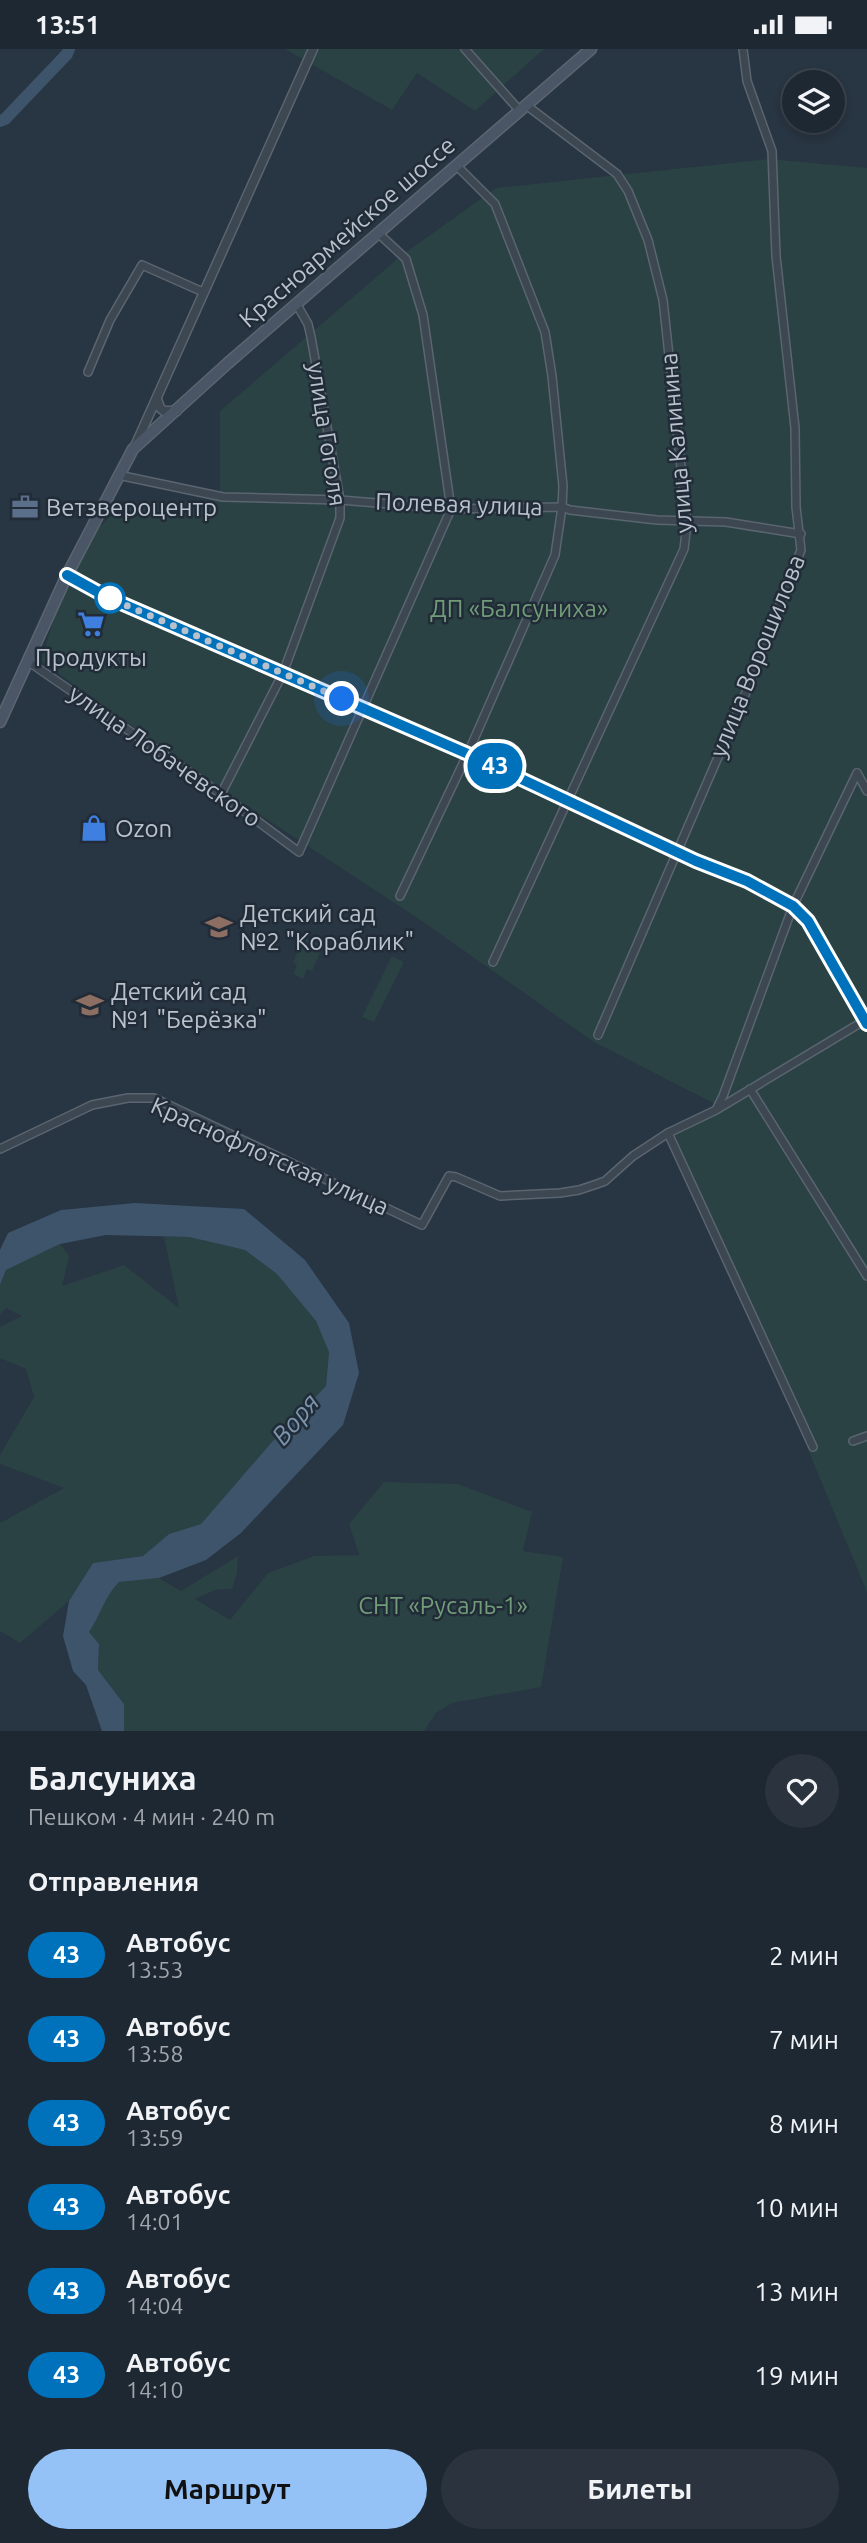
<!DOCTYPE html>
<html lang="ru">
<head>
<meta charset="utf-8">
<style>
  :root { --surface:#1e2832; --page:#2b343e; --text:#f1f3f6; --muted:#a1a6ac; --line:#3c444d; --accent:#94c1f6 }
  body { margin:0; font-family:Ubuntu,sans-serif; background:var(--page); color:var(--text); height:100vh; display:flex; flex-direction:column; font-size:26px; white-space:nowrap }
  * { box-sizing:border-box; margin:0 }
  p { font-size:23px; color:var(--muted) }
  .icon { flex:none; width:38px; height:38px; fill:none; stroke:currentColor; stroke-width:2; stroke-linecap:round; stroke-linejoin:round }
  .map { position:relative; height:1682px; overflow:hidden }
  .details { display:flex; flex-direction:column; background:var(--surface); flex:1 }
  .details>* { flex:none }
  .badge { padding:0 14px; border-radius:23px; font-size:24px; line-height:46px }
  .controls { position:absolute; left:782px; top:21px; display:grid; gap:14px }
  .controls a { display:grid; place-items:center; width:63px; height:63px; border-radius:50%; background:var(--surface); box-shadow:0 4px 10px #0003,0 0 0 2px var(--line); font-size:35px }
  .you { position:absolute; width:35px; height:35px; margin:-18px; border:5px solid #fff; border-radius:50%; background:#1a73e8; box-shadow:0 0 0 10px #1a73e833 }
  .map>.badge { position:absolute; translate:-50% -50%; box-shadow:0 0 0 4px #fff }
  h2 { padding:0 28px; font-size:26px; line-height:63px }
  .round { display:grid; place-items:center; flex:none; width:74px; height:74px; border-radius:37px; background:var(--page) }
  .head { display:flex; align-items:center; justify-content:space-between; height:119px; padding:0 28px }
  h1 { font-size:33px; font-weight:700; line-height:52px }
  .button { display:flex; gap:14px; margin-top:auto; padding:14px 28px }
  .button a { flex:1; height:80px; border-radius:42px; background:var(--accent); color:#111; font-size:28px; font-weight:700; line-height:80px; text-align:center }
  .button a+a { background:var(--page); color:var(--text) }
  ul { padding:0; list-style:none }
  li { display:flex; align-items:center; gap:21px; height:84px; padding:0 28px }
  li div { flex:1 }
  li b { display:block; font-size:26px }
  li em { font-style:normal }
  li .badge { min-width:77px; font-weight:700; text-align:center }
  .status { display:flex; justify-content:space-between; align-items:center; height:49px; padding:0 35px; background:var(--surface); direction:ltr }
  .status svg { height:19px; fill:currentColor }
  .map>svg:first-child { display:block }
  .green { fill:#2a4243 }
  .water { fill:#3e546b }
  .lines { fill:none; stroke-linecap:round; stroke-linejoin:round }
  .river { stroke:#3e546b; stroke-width:12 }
  .minor-casing { stroke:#5a6570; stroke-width:10 }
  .tertiary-casing { stroke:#5a6570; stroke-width:11 }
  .secondary-casing { stroke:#5a6570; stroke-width:13 }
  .minor { stroke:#3c4752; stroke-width:7 }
  .tertiary { stroke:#3c4752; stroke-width:8 }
  .secondary { stroke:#4a5665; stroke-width:10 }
  .line-casing { stroke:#fff; stroke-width:16 }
  .line { stroke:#0072bc; stroke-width:10 }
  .walk { stroke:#b9c2cc; stroke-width:7; stroke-dasharray:0 12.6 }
  .stop-dot { fill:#fff; stroke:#0072bc; stroke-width:3.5 }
  .labels { text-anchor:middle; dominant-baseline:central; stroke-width:5; stroke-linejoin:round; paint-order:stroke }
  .street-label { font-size:24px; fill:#b9c2cc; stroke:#212c38 }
  .poi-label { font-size:24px; fill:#b9c2cc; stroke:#212c38; text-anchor:start }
  .park-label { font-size:24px; fill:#719c78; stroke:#212c38 }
  .water-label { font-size:26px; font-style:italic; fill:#7b95ae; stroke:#212c38 }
</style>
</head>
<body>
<div class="status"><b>13:51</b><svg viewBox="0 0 49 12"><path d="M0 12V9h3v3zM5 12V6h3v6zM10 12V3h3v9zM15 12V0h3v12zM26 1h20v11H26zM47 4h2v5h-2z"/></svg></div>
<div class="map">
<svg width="867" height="1682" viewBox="0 0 867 1682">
  <rect width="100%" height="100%" fill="#283542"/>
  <!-- green -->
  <g class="green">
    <path d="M285 0H544L475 62 417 24 392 61Z"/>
    <path d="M769 110 867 119V1543L763 1292 668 1087 717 1056 594 993 416 868 222 741 41 612 67 526 86 491 123 455 220 451V362L402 206 496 139Z"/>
    <path d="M304 888 323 896 312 922 307 920 303 930 293 925 297 916 293 913Z"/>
    <path d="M392 907 404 913 374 973 362 968Z"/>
    <path d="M164 1188H189L245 1201 277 1225 316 1272 329 1303 326 1337 271 1394 201 1475 169 1485 143 1507 93 1514 69 1552 20 1594 0 1582V1474L64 1439 0 1415V1406L34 1348 26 1320 0 1309V1278L22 1267 6 1259 0 1265V1236L6 1221 60 1195 69 1207 62 1237 124 1216 179 1259Z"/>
    <path d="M384 1433 458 1435 532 1463 523 1502 563 1508 541 1638 452 1654 436 1664 424 1682H124V1655L98 1621 99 1595 88 1583C100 1567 105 1547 119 1533L159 1529 181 1542 238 1507 237 1524 232 1540 215 1541 195 1550 230 1571 268 1524 314 1507 359 1506 349 1475Z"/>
  </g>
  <!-- water -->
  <path class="water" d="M135 1154 244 1160 305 1211 349 1274 359 1324 343 1376 241 1484 206 1511 159 1529 119 1533C105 1547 100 1567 89 1583L99 1595 98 1621 124 1655V1682H102L86 1636 73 1622 63 1587 69 1552 93 1514 143 1507 169 1485 201 1475 271 1394 326 1337 329 1303 316 1272 277 1225 245 1201 189 1188 106 1186 60 1195 6 1221 0 1236V1201L8 1184 61 1161Z"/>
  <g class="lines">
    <!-- river -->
    <path class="river" d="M0 72 5 70 67 5 69 0"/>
    <defs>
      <g id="minor">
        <path d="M465 0 519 61"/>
        <path d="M88 323 110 271 142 216 203 243"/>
        <path d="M118 426 223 448 340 451 451 460 562 458 570 461 657 471 726 473 801 485"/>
        <path d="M29 613 221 745 299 803 451 460 423 266 406 210 378 184"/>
        <path d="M857 724 867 742"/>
        <path d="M221 745 283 624 340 469V451L311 288 308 275 297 256"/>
        <path d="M400 847 468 704 555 506 562 458 563 437 552 327 545 283 495 155 456 116"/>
        <path d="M493 913 684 500 687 474 663 251 648 191 628 142 617 125 526 56"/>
        <path d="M598 986 747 641 801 501 796 458 795 379 776 207 772 102 747 32 743 0"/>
        <path d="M750 1040 867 1227"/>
        <path d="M717 1059 723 1047 793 857 857 724"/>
        <path d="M668 1084 813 1398"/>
        <path d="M0 1100 92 1056 128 1049H154L422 1176 449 1127 456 1128 500 1147 560 1144 579 1141 597 1135 605 1132 633 1107 668 1084 716 1061 867 970"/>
        <path d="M853 1392 867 1387"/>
      </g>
      <g id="tertiary">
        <path d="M157 350 160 359 164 362H177"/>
        <path d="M135 397 313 0"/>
        <path d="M67 526 107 548 468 704 696 812 747 832 793 857 808 872 867 975"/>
      </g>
      <path id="secondary" d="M0 673 67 526 133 400 228 314 591 0"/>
    </defs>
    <!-- minor casing -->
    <use href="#minor" class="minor-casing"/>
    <!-- tertiary casing -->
    <use href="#tertiary" class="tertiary-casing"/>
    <!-- secondary casing -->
    <use href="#secondary" class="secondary-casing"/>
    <!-- minor -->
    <use href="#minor" class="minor"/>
    <!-- tertiary -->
    <use href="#tertiary" class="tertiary"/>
    <!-- secondary -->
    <use href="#secondary" class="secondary"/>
  </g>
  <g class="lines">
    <defs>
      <path id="line" d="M67 526 107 548 468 705 696 812 747 832 793 857 808 872 867 975"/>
    </defs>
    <!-- line casing -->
    <use href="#line" class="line-casing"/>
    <!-- line -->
    <use href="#line" class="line"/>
    <!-- walk -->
    <path class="walk" d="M110 549 107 548 342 650"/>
  </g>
  <!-- icons -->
  <defs>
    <symbol id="office-bare" viewBox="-9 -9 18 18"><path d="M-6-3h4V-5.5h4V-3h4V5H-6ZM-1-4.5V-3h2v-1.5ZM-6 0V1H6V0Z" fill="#5c6f8a" stroke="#212c38" stroke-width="2.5" paint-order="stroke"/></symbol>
    <symbol id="supermarket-bare" viewBox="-9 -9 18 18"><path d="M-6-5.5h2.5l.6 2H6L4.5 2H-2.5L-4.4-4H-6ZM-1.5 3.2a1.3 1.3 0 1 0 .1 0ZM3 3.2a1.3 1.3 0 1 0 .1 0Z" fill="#3f7fe0" stroke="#212c38" stroke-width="2.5" paint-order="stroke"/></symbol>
    <symbol id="shop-bare" viewBox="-9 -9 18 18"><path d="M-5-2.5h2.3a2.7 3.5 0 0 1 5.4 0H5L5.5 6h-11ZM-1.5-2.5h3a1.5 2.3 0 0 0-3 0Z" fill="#3f7fe0" stroke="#212c38" stroke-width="2.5" paint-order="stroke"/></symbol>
    <symbol id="school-bare" viewBox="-9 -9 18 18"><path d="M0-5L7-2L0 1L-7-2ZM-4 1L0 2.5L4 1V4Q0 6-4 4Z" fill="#8d6e63" stroke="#212c38" stroke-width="2.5" paint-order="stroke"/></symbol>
  </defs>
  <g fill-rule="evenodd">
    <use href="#office-bare" x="6" y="439" width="38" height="38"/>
    <use href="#supermarket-bare" x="72" y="556" width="38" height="38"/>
    <use href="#shop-bare" x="75" y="760" width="38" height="38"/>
    <use href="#school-bare" x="200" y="859" width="38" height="38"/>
    <use href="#school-bare" x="71" y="937" width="38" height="38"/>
  </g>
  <!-- markers -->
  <circle class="stop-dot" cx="110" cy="549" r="14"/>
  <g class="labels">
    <!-- street labels -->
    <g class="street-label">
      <text transform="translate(347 183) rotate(-41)">Красноармейское шоссе</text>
      <text transform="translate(327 385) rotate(81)">улица Гоголя</text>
      <text transform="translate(676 394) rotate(-95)">улица Калинина</text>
      <text transform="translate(459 455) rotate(2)">Полевая улица</text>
      <text transform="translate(757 607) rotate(-68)">улица Ворошилова</text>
      <text transform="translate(165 707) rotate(35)">улица Лобачевского</text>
      <text transform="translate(270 1107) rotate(24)">Краснофлотская улица</text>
    </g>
    <!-- poi labels -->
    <g class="poi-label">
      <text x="46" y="458">Ветзвероцентр</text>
      <text x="91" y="608" text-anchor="middle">Продукты</text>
      <text x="115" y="779">Ozon</text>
      <text x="240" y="864">Детский сад<tspan x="240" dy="28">№2 "Кораблик"</tspan></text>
      <text x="111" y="942">Детский сад<tspan x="111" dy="28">№1 "Берёзка"</tspan></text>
    </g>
    <!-- park labels -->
    <g class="park-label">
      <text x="519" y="559">ДП «Балсуниха»</text>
      <text x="443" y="1556">СНТ «Русаль-1»</text>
    </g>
    <!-- water labels -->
    <g class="water-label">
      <text transform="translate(295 1370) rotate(-50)">Воря</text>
    </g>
  </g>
</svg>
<div class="controls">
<a><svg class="icon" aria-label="layers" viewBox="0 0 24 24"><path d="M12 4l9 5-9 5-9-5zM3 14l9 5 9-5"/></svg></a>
</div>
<div class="you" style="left:342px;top:650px"></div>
<b class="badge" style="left:495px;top:717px;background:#0072bc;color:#fff">43</b>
</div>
<section class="details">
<div class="head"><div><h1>Балсуниха</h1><p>Пешком · 4 мин · 240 m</p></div><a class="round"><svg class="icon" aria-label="heart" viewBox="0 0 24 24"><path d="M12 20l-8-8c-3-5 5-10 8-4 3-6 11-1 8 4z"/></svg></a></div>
<h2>Отправления</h2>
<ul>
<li><span class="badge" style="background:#0072bc;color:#fff">43</span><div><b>Автобус</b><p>13:53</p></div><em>2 мин</em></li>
<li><span class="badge" style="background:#0072bc;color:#fff">43</span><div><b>Автобус</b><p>13:58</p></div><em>7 мин</em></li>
<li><span class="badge" style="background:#0072bc;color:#fff">43</span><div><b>Автобус</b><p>13:59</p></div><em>8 мин</em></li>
<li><span class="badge" style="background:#0072bc;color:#fff">43</span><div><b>Автобус</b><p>14:01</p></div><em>10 мин</em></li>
<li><span class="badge" style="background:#0072bc;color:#fff">43</span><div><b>Автобус</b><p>14:04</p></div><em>13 мин</em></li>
<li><span class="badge" style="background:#0072bc;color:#fff">43</span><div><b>Автобус</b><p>14:10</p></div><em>19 мин</em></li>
</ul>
<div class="button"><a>Маршрут</a><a>Билеты</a></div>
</section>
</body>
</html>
